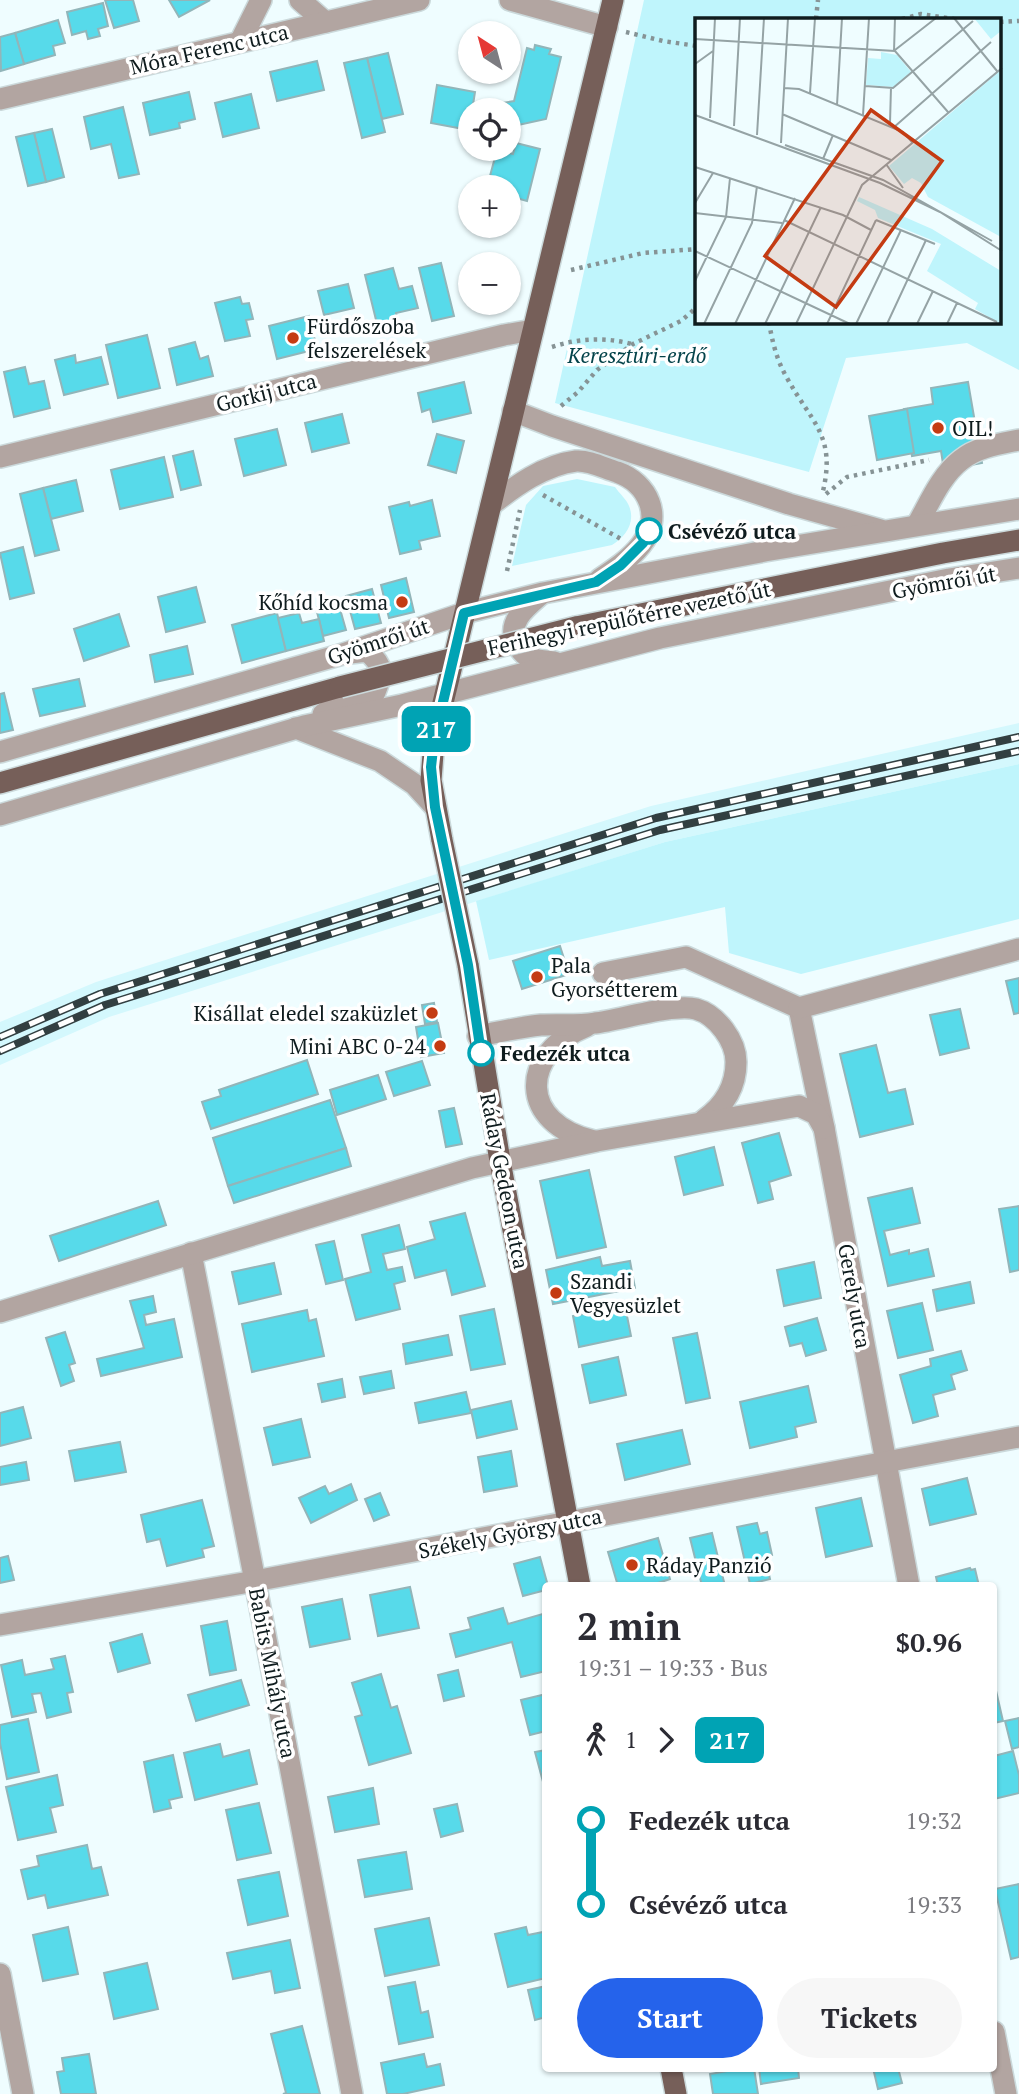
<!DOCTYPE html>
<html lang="en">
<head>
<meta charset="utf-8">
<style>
  :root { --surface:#fff; --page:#f7f7f7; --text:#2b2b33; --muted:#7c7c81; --accent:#2563eb }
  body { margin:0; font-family:"PT Serif",serif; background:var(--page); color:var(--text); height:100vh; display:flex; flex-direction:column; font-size:26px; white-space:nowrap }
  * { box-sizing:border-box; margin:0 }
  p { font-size:23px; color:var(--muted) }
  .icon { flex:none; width:38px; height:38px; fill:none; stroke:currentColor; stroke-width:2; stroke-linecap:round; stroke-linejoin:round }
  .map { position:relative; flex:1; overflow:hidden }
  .drawer { position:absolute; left:542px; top:1582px; width:455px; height:490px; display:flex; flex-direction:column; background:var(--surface); border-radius:7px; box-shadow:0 2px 5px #0004 }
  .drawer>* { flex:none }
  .badge { padding:0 14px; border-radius:10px; font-size:24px; line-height:46px }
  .needle { width:46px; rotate:324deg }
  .tools { position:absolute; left:458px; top:21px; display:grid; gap:14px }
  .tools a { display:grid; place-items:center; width:63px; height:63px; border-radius:50%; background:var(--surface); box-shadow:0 2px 5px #0004; font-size:35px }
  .map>.badge { position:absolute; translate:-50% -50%; box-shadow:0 0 0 4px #fff }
  .legs { display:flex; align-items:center; gap:10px; height:77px; padding:0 35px; font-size:23px }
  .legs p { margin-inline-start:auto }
  .headline { display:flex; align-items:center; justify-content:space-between; height:119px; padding:0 35px }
  h1 { font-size:38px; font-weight:600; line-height:52px }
  .button { display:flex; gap:14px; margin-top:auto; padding:14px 35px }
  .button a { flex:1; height:80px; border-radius:42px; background:var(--accent); color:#fff; font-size:28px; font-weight:600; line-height:80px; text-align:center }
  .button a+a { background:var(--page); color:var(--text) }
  ul { padding:0 35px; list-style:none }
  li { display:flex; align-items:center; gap:24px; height:84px; font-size:26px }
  li i { display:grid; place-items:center; width:10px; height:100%; margin:0 9px; background:currentColor }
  li i::after { content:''; width:18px; height:18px; margin:-9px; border:5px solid; border-radius:50%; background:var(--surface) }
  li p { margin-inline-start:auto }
  li:first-child i { background:linear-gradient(#0000 50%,currentColor 0) }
  li:last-child i { background:linear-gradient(currentColor 50%,#0000 0) }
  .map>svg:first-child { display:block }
  .built { fill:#d4f8fd }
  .green { fill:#bff5fc; fill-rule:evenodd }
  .building { fill:#57daea; stroke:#92b5b9; stroke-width:2 }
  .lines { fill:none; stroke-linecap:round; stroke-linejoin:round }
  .minor-casing { stroke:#cbd9db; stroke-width:24 }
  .major-casing { stroke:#cbd9db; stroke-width:24 }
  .path { stroke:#869395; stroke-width:4.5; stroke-dasharray:3.5 5; stroke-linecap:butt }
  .minor { stroke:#b2a5a1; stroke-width:21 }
  .major { stroke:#765f59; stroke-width:21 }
  .rail-casing { stroke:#323f41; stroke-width:8 }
  .rail { stroke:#fff; stroke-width:5; stroke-dasharray:16; stroke-linecap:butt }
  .major-bridge-casing { stroke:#cbd9db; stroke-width:24; stroke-linecap:butt }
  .major-bridge { stroke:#765f59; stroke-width:21 }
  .line-1-casing { stroke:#fff; stroke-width:16 }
  .line-1 { stroke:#00a3b4; stroke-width:10 }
  .poi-dot { fill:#c43b12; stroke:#fff; stroke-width:2.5 }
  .stop-1-dot { fill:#fff; stroke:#00a3b4; stroke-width:3.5 }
  .labels { text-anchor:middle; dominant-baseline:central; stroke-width:7; stroke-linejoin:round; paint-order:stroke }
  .street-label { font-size:21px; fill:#0f1c1e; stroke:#fff }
  .poi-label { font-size:21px; fill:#0f1c1e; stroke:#fff; text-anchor:start }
  .park-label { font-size:21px; font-style:italic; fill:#04434a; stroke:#fff }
  .stop-label { font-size:21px; font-weight:bold; fill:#0f1c1e; stroke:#fff; text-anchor:start }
  .inset-road { fill:none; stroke:#95a3a5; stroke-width:2 }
  .view { fill:#c43b12; fill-opacity:0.15; stroke:#c43b12; stroke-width:3.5 }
  .inset-edge { fill:none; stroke:#0f1c1e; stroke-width:3.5 }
</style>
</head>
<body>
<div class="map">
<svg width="1019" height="2094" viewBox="0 0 1019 2094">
  <rect width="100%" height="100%" fill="#effdff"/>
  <!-- built -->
  <path class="built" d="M1019 723V764L665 842 109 1017 0 1065V1022L96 982 651 806Z"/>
  <!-- green -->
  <g class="green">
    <path d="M644 0H1019V370L967 343 846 358 809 472 555 403ZM697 19H1000V322H697Z"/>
    <path d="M577 479 615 487C619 493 627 500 629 506 636 523 625 537 612 545L512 566 526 505 543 486Z"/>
    <path d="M1019 764V919L801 974 729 953 725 907 489 960 476 901 665 842Z"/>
  </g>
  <!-- building -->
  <g class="building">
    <path d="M105 0H133L139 21 114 28Z"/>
    <path d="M169 0H210L179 17Z"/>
    <path d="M103 3 108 26 98 29 100 36 88 39 86 31 72 35 67 12Z"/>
    <path d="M58 20 65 43 53 46 55 55 24 64 15 33Z"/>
    <path d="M15 33 24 64 1 71 0 37Z"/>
    <path d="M535 45 551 49 549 54 561 57 546 119 509 127V110H504L502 103 514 101 527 48 534 50Z"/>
    <path d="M388 53 403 114 382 119 367 58Z"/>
    <path d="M367 58 385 132 362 138 344 63Z"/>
    <path d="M317 61 324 90 277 101 270 72Z"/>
    <path d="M437 85 475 92 469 130 431 123Z"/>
    <path d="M189 92 195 119 179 123 180 128 150 135 143 103Z"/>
    <path d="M251 94 259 128 223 137 215 103Z"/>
    <path d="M123 107 139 174 119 178 111 144 91 149 84 117Z"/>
    <path d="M52 129 64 177 46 182 34 133Z"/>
    <path d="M34 133 46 182 28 186 16 137Z"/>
    <path d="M516 143 540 149 527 201 509 196V187H487L497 150 513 154Z"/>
    <path d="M441 263 454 316 432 321 419 268Z"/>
    <path d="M393 268 399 289 412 286 418 308 396 313 398 324 378 328 365 275Z"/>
    <path d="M348 284 354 308 324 315 318 291Z"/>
    <path d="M240 297 242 304 249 303 253 319 246 320 250 336 225 341 215 303Z"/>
    <path d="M309 316 317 349 277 359 269 326Z"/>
    <path d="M147 335 160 388 118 398 106 345Z"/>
    <path d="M195 342 200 359 208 356 213 376 177 385 169 349Z"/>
    <path d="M75 355 76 363 101 357 108 384 64 395 55 360Z"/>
    <path d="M25 367 29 384 44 381 50 408 14 417 4 372Z"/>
    <path d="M464 382 471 413 433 422 430 409 422 412 418 393Z"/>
    <path d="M968 382 982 463 944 470 941 451 912 456 904 409 933 404 931 388Z"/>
    <path d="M907 409 914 453 877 460 869 416Z"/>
    <path d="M342 414 349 443 312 452 305 423Z"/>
    <path d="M277 429 286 465 244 476 235 439Z"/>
    <path d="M437 434 464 441 456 473 428 465Z"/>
    <path d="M193 451 201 485 181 490 173 456Z"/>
    <path d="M164 457 173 497 120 509 111 470Z"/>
    <path d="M76 480 83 511 51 519 43 488Z"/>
    <path d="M43 488 59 550 35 556 20 494Z"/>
    <path d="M432 500 440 536 419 541 421 549 400 554 389 507 409 502 410 506Z"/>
    <path d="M23 547 34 593 10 599 0 553Z"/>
    <path d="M406 578 414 612 389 618 381 585Z"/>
    <path d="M196 587 205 622 166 632 158 597Z"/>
    <path d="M372 589 381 623 355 629 346 596Z"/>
    <path d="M338 602 346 630 323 636 316 608Z"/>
    <path d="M277 613 286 651 242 663 232 625Z"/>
    <path d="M299 613 302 623 319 619 324 641 286 651 278 618Z"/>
    <path d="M119 614 129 646 84 661 74 629Z"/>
    <path d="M187 646 193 674 155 682 150 655Z"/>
    <path d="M79 679 85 706 40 716 33 689Z"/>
    <path d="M4 693 13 730 0 733V694Z"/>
    <path d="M560 946 569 974 522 989 513 961Z"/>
    <path d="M1019 978V1013L1014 1014 1006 981Z"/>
    <path d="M434 1003 437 1022 425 1024 422 1005Z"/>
    <path d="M960 1009 969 1048 940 1055 930 1015Z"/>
    <path d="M438 1023 444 1053 421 1057 416 1027Z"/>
    <path d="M876 1045 888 1093 905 1089 913 1124 860 1137 840 1054Z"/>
    <path d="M307 1060 318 1094 211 1129 202 1102 221 1096 219 1090Z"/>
    <path d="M422 1061 430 1085 394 1096 386 1072Z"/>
    <path d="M378 1075 386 1099 337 1115 330 1090Z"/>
    <path d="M330 1100 346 1148 228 1186 213 1138Z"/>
    <path d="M454 1108 462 1144 446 1147 439 1111Z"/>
    <path d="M779 1133 791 1175 769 1182 773 1199 758 1203 742 1143Z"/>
    <path d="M714 1147 723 1185 684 1195 675 1157Z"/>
    <path d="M346 1148 351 1166 234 1203 228 1186Z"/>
    <path d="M589 1170 606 1247 557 1258 540 1181Z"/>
    <path d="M912 1188 920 1223 884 1231 890 1255 909 1250V1254L928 1249 934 1276 888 1286 868 1198Z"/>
    <path d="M158 1201 166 1225 59 1261 50 1236Z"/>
    <path d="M1019 1206V1270L1010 1272 999 1209Z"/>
    <path d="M465 1213 485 1286 452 1295 446 1270 415 1278 407 1247 435 1239 430 1222Z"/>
    <path d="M399 1225 405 1249 383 1254 387 1270 402 1267 405 1281 394 1284 400 1309 356 1320 345 1279 371 1272 362 1235Z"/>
    <path d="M334 1241 343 1280 326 1284 316 1245Z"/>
    <path d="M600 1257 602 1266 630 1261 635 1288 553 1304 546 1270Z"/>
    <path d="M814 1262 821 1298 784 1306 777 1270Z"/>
    <path d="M274 1263 281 1294 239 1304 232 1272Z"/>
    <path d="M970 1282 974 1303 937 1311 933 1290Z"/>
    <path d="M153 1296 156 1312 144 1315 146 1325 174 1319 182 1357 101 1376 97 1359 144 1348 130 1301Z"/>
    <path d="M922 1303 933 1350 898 1358 887 1311Z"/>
    <path d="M625 1306 631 1336 579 1347 573 1316Z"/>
    <path d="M494 1309 505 1364 471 1370 460 1316Z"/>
    <path d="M307 1310 309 1321 316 1319 324 1356 252 1372 242 1324Z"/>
    <path d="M817 1318 826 1350 806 1356 802 1343 790 1346 785 1327Z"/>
    <path d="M65 1332 75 1363 69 1365 74 1381 61 1386 46 1338Z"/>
    <path d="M697 1333 710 1398 686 1403 673 1338Z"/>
    <path d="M448 1335 452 1355 406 1364 403 1344Z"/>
    <path d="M961 1351 967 1370 951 1375 955 1389 933 1395 938 1416 913 1423 900 1375 931 1366 930 1359Z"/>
    <path d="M618 1357 626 1395 590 1403 582 1365Z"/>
    <path d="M391 1371 394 1388 364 1394 360 1377Z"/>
    <path d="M342 1379 345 1397 322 1402 318 1384Z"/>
    <path d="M808 1386 816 1422 795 1427 797 1437 750 1448 740 1402Z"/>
    <path d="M466 1392 471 1413 419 1423 415 1403Z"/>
    <path d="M511 1401 517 1429 477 1438 471 1410Z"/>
    <path d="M23 1407 31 1438 0 1446V1413Z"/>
    <path d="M301 1419 310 1457 273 1465 264 1428Z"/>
    <path d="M682 1430 690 1464 625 1480 617 1444Z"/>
    <path d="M120 1442 126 1472 75 1481 69 1451Z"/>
    <path d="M511 1451 517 1486 484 1492 478 1457Z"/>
    <path d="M26 1462 29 1480 0 1485V1467Z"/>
    <path d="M967 1478 976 1514 930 1525 922 1489Z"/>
    <path d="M351 1484 357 1500 311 1523 299 1498 325 1486 329 1494Z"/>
    <path d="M380 1493 389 1515 374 1521 365 1499Z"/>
    <path d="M861 1498 872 1546 826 1557 816 1508Z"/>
    <path d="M202 1500 214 1546 202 1549 204 1557 167 1566 160 1539 147 1542 141 1515Z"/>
    <path d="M757 1523 760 1534 767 1532 772 1555 765 1556 770 1579 750 1584 737 1527Z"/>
    <path d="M712 1533 725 1586H702L690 1538Z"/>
    <path d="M658 1538 670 1579 649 1586H618L608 1552Z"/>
    <path d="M8 1556 14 1580 0 1583V1558Z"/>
    <path d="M540 1557 548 1586H546V1590L523 1596 514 1564Z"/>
    <path d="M970 1568 971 1570 975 1569 979 1586H938L936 1577Z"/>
    <path d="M410 1587 419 1628 378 1636 370 1595Z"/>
    <path d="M342 1599 350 1639 310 1647 302 1607Z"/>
    <path d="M503 1608 508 1624 546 1613V1671L521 1677 512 1642 456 1657 450 1634 471 1629 468 1618Z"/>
    <path d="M227 1621 236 1670 210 1675 201 1626Z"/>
    <path d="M142 1634 150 1663 118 1672 110 1643Z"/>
    <path d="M65 1656 73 1692 67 1693 71 1712 47 1718 41 1693 32 1694 36 1712 12 1717 1 1665 22 1660 25 1675 54 1669 51 1659Z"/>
    <path d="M458 1670 464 1696 444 1701 438 1675Z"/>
    <path d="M381 1674 391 1708 397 1706 411 1753 369 1765 355 1717 362 1715 352 1683Z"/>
    <path d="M241 1680 249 1705 196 1721 188 1695Z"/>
    <path d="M994 1682 1003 1721 994 1723Z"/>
    <path d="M546 1694V1731L530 1735 521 1700Z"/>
    <path d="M1019 1718V1747L1012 1749 1005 1721Z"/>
    <path d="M28 1719 39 1772 7 1779 0 1743V1725Z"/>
    <path d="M220 1744 223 1757 249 1750 257 1784 195 1800 184 1753Z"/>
    <path d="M546 1750V1793L535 1752Z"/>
    <path d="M1013 1751 1019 1775V1793L994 1799V1756Z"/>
    <path d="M173 1755 182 1797 169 1800 171 1808 154 1812 144 1762Z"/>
    <path d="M57 1775 63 1805 50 1808 56 1832 18 1840 6 1787Z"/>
    <path d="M373 1788 379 1824 335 1832 328 1797Z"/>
    <path d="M259 1803 271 1853 237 1860 226 1810Z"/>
    <path d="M457 1804 463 1831 441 1837 434 1809Z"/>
    <path d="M87 1845 92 1869 101 1867 108 1895 48 1908 45 1895 28 1899 21 1870 39 1866 37 1856Z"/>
    <path d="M406 1852 412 1889 365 1897 358 1860Z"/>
    <path d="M279 1872 288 1916 248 1925 238 1880Z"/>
    <path d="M1019 1884V1957L1011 1959 995 1889Z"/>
    <path d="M429 1918 439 1965 385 1976 375 1929Z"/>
    <path d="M68 1927 78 1974 43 1981 33 1935Z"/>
    <path d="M526 1927 528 1935 543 1932 546 1942V1978L508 1987 495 1934Z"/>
    <path d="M290 1940 300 1988 275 1993 271 1971 233 1979 227 1953Z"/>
    <path d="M147 1963 158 2009 114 2019 104 1973Z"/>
    <path d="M415 1982 421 2013 428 2011 433 2037 399 2044 388 1987Z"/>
    <path d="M546 1986V2017L535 2020 528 1990Z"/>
    <path d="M302 2026 320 2094H283L286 2093 271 2034Z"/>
    <path d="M89 2054 96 2094H61L57 2072 64 2071 62 2058Z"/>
    <path d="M424 2054 427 2067 440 2064 444 2085 403 2094H387L381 2063Z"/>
    <path d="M745 2068H754L758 2094H713L710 2074Z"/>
    <path d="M759 2068H798L799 2078 761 2084Z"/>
    <path d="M873 2068H898L902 2083 878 2089Z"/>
  </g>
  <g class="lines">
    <defs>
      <g id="minor">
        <path d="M300 0 325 22"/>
        <path d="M510 0 607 27"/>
        <path d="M241 40 261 0"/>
        <path d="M0 99 419 0"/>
        <path d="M513 411 552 426 789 504 881 530"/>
        <path d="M0 457 504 335 533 330"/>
        <path d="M491 505C515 486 544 465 576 461 589 460 604 468 617 472 648 483 664 517 641 545 630 559 615 569 600 579"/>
        <path d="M917 525C929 504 941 475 961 460 977 447 999 444 1019 440"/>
        <path d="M540 595C526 607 507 622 516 642 520 649 523 655 531 658 538 661 547 661 554 662"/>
        <path d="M323 714 334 707 375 692C383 672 384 666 367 651L350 653"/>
        <path d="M296 728 380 761 414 784 435 807"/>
        <path d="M0 752 343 654 464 613 543 593 765 551 1019 509"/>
        <path d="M0 815 304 726 402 705 660 638 949 579 1019 568"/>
        <path d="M603 973 686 957 799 1008"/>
        <path d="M799 1008 824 1128 909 1586"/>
        <path d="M799 1008 1019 949"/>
        <path d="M587 1026C518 1054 519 1124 594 1141"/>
        <path d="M478 1036C499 1032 520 1027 541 1025 559 1024 577 1026 595 1023 620 1020 674 1003 696 1009 717 1015 736 1041 736 1062 736 1088 724 1106 704 1120"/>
        <path d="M191 1253 255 1581 352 2094"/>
        <path d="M0 1312 472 1168 597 1141 799 1106 816 1114 824 1128"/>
        <path d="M0 1625 255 1581 1019 1437"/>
        <path d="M0 1974 23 2094"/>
        <path d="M994 2032 1006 2094"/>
      </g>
      <g id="major">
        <path d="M576 627 943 553 1019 540"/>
        <path d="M0 783 340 687"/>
        <path d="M442 840 431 780 434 740 613 0"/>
        <path d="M468 965 500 1161 580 1586"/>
        <path d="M671 2068 676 2094"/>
      </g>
    </defs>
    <!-- minor casing -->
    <use href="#minor" class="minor-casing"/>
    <!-- major casing -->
    <use href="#major" class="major-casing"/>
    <!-- path -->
    <g class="path">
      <path d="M816 19 818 0"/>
      <path d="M902 19 921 14 954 19"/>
      <path d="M1000 22 1019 21"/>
      <path d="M626 32 663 41 697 46"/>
      <path d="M571 270 643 253 697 249"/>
      <path d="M769 322C772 341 777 361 787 378 812 423 836 436 823 491"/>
      <path d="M552 347C579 338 605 337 632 344"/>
      <path d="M561 406 578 392 597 370 633 344 681 321 697 307"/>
      <path d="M826 494 847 477 929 460"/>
      <path d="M543 495 621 539"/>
      <path d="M507 571 520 510"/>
    </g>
    <!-- minor -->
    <use href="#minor" class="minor"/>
    <!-- major -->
    <use href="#major" class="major"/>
    <defs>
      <g id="rail">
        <path d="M0 1037 100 994 656 818 1019 737"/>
        <path d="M0 1051 105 1005 660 830 1019 751"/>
      </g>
    </defs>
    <!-- rail casing -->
    <use href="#rail" class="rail-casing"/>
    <!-- rail -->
    <use href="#rail" class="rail"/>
    <defs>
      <g id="major-bridge">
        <path d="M340 687 576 627"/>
        <path d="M442 840 468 965"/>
      </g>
    </defs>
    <!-- major-bridge casing -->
    <use href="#major-bridge" class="major-bridge-casing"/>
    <!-- major-bridge -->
    <use href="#major-bridge" class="major-bridge"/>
  </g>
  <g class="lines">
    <defs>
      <path id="line-1" d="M481 1053 468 965 435 807 431 767 434 740 464 613 596 582 621 565 643 543 649 531"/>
    </defs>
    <!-- line-1 casing -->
    <use href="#line-1" class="line-1-casing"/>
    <!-- line-1 -->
    <use href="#line-1" class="line-1"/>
  </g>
  <!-- markers -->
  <g class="poi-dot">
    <circle cx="293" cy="338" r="7"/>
    <circle cx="938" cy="428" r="7"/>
    <circle cx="402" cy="602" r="7"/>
    <circle cx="537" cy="977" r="7"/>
    <circle cx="432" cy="1013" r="7"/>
    <circle cx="440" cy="1046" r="7"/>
    <circle cx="556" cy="1293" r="7"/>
    <circle cx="632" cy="1565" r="7"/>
  </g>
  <g class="stop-1-dot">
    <circle cx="649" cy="531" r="12"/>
    <circle cx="481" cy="1053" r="12"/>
  </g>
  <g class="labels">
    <!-- street labels -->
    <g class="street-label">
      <text transform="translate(209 49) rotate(-13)">Móra Ferenc utca</text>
      <text transform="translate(266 392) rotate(-14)">Gorkij utca</text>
      <text transform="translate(944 582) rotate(-10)">Gyömrői út</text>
      <text transform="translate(629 618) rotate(-12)">Ferihegyi repülőtérre vezető út</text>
      <text transform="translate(378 641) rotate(-18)">Gyömrői út</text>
      <text transform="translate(505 1181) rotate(79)">Ráday Gedeon utca</text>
      <text transform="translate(855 1296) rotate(80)">Gerely utca</text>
      <text transform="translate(510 1533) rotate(-11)">Székely György utca</text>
      <text transform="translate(273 1673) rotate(79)">Babits Mihály utca</text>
    </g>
    <!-- poi labels -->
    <g class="poi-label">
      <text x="307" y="326">Fürdőszoba<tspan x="307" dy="24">felszerelések</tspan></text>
      <text x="952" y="428">OIL!</text>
      <text x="388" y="602" text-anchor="end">Kőhíd kocsma</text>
      <text x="551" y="965">Pala<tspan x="551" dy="24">Gyorsétterem</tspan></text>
      <text x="418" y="1013" text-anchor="end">Kisállat eledel szaküzlet</text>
      <text x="426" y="1046" text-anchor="end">Mini ABC 0-24</text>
      <text x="570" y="1281">Szandi<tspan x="570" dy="24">Vegyesüzlet</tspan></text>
      <text x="646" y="1565">Ráday Panzió</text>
    </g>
    <!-- park labels -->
    <g class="park-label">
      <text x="637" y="355">Keresztúri-erdő</text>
    </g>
    <!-- stop labels -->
    <g class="stop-label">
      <text x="668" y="531">Csévéző utca</text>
      <text x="500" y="1053">Fedezék utca</text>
    </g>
  </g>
  <!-- overview -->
  <g transform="translate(695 18)">
    <rect width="306" height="306" fill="#effdff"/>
    <path d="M279 0H306V13L296 21ZM186 34 202 37 216 54 198 69 171 67 173 40 186 41ZM306 52V219L233 179 226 165 217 160 209 166 194 148ZM164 179 237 211 306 253V306L280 291 283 285 232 253 246 226 183 200 180 192 162 183Z" fill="#bff5fc"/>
    <path class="inset-road" d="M259 0 302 53M0 21 200 33 253 94M200 32 241 0M199 33 200 0M0 46 18 33M170 68 198 70 278 3M89 70 104 71 208 114 217 124M115 75 120 0M142 87 147 0M87 96 196 142M0 97 185 165 245 194 307 233M168 97 174 0M15 100 20 0M195 105 196 69M39 108 45 0M198 110 296 24M62 117 69 0M86 125 93 0M90 127 188 162 297 223M128 141 138 117M191 146 208 170M0 149 148 197 176 212M0 185 18 155M0 195 87 205M89 202 302 304M181 202 240 226M0 233 155 306M0 263 31 199 35 160M9 306 57 205 62 168M40 306 100 180M70 306 126 189M101 306 167 167 307 50M132 306 181 202M161 306 206 212M192 306 231 222M222 306 238 273M252 306 262 285"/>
    <path class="view" d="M176 92 247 143 141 289 70 238Z"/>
    <rect width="306" height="306" class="inset-edge"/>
  </g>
</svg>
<div class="tools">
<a><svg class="needle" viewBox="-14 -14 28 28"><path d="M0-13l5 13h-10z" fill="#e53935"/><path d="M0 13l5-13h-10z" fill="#7c7c81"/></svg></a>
<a><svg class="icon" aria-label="locate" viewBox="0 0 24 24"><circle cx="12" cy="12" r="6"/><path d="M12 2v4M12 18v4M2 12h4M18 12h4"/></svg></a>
<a>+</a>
<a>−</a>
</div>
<b class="badge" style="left:436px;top:729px;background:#00a3b4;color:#fff">217</b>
<section class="drawer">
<div class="headline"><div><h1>2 min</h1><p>19:31 – 19:33 · Bus</p></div><b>$0.96</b></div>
<div class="legs"><svg class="icon" aria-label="walk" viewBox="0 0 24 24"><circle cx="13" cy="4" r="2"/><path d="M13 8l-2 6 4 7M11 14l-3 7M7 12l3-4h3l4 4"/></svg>1<svg class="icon" aria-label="forward" viewBox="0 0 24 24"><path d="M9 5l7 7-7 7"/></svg><b class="badge" style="background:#00a3b4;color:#fff">217</b></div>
<ul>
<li><i style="color:#00a3b4"></i><b>Fedezék utca</b><p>19:32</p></li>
<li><i style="color:#00a3b4"></i><b>Csévéző utca</b><p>19:33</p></li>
</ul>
<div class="button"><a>Start</a><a>Tickets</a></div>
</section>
</div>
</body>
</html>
